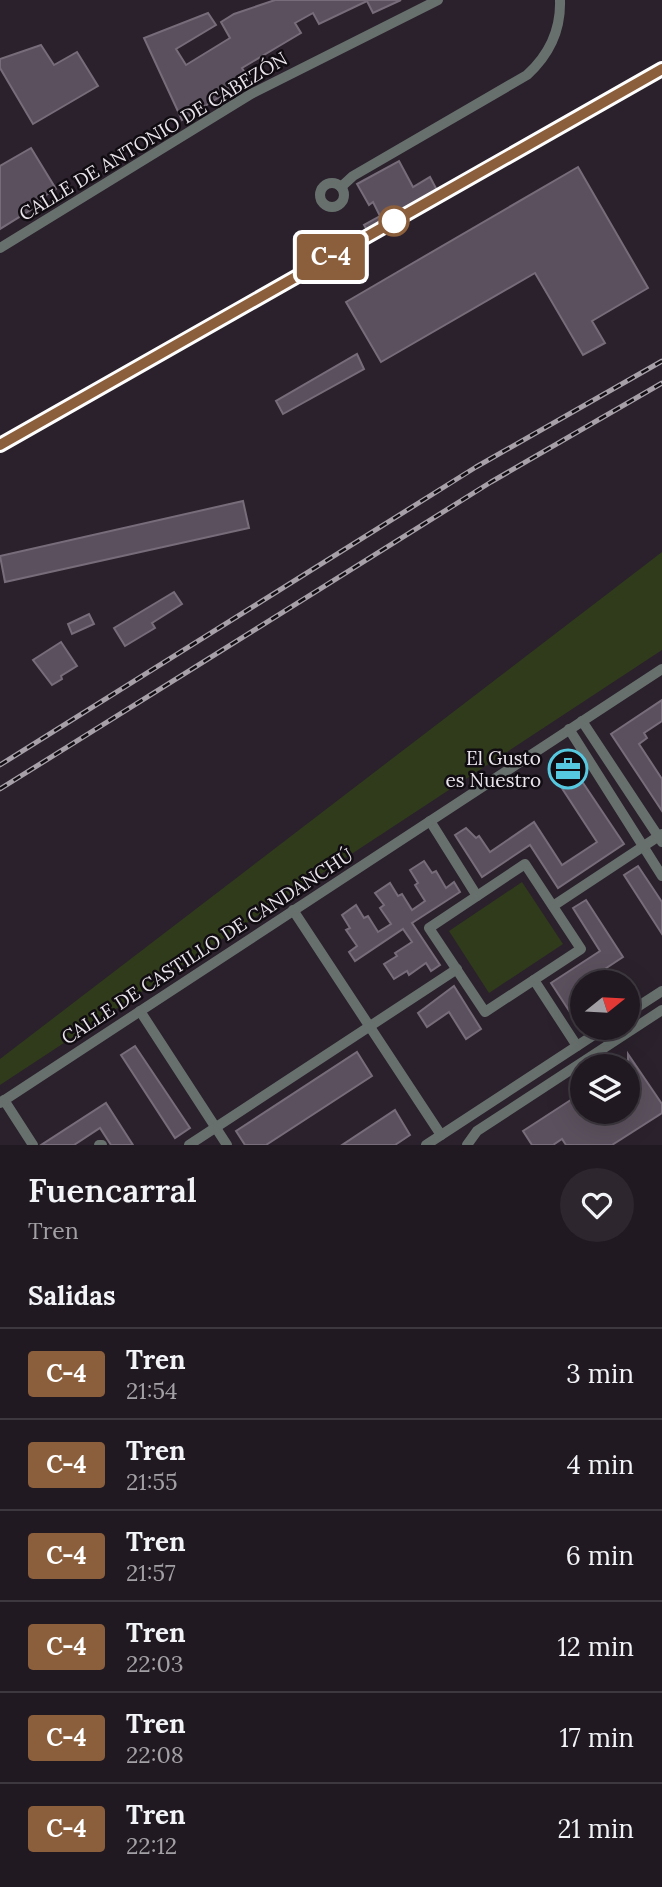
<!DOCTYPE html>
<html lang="es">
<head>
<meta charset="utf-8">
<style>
  :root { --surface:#201921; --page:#2d262e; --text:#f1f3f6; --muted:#a2a0a5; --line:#3d383f }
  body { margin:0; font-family:Lora,serif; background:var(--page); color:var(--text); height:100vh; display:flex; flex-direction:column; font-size:26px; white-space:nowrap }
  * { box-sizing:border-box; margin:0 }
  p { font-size:23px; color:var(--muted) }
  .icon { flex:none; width:38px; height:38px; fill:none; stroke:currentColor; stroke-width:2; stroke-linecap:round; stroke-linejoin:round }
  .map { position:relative; height:1145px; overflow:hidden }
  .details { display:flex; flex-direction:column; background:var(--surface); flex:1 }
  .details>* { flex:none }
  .badge { padding:0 14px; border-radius:5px; font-size:24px; line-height:46px }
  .needle { width:46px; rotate:72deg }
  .buttons { position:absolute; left:570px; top:970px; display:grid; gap:14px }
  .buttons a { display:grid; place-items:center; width:70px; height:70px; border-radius:50%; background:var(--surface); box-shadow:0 7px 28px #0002,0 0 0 2px var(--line); font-size:35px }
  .map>.badge { position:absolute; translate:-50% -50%; box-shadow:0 0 0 4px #fff }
  h2 { padding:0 28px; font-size:26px; line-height:63px }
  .round { display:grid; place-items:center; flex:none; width:74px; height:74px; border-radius:37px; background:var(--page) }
  .head { display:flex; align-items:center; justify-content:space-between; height:119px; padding:0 28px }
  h1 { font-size:33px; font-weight:600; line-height:52px }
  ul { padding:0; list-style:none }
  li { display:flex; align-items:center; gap:21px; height:91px; padding:0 28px; border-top:2px solid var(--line) }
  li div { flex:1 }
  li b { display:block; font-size:26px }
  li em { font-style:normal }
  li .badge { min-width:77px; font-weight:700; text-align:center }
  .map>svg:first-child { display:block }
  .green { fill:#303b1b }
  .building { fill:#5b515e; stroke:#776d7a; stroke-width:2 }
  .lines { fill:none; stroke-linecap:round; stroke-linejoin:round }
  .minor { stroke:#68706d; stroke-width:10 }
  .rail-casing { stroke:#a7a0a9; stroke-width:5 }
  .rail { stroke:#100c11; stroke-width:2.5; stroke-dasharray:8; stroke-linecap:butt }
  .line-casing { stroke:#fff; stroke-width:16 }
  .line { stroke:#8b5e3c; stroke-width:10 }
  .stop-dot { fill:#fff; stroke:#8b5e3c; stroke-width:3.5 }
  .labels { text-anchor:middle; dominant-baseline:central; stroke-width:5; stroke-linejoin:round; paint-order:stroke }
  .street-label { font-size:19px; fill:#eae4ec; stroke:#100c11 }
  .poi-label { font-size:19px; fill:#eae4ec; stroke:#100c11; text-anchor:end }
</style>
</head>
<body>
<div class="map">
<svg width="662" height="1145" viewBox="0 0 662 1145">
  <rect width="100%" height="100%" fill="#2a212c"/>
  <!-- green -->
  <g class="green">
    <path d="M662 552V650L0 1085V1059Z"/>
    <path d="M522 882 563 944 489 993 449 931Z"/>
  </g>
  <!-- building -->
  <g class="building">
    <path d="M275 0H401L373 13 367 1 319 24 313 13 295 23 301 33 242 68 249 79 182 120 144 38 208 13 216 25 176 49 186 65 230 38 221 22 234 14Z"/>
    <path d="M41 45 54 65 77 52 98 86 33 124 0 68V59Z"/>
    <path d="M31 148 56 189 40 199 42 203 0 229V166Z"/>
    <path d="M399 161 413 187 430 177 438 192 368 232 364 225 380 216 373 202 369 205 357 184Z"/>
    <path d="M578 167 648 288 592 321 605 343 583 355 535 273 381 362 346 302Z"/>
    <path d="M357 354 364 369 283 414 276 401Z"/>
    <path d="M243 501 249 528 5 582 0 556Z"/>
    <path d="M174 592 182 604 152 623 155 628 125 646 114 628Z"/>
    <path d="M89 614 94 624 72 634 68 624Z"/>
    <path d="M61 642 77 666 61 676 62 679 52 685 33 660Z"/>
    <path d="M662 700V721L644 733 647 738 639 744 662 779V811L611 734Z"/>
    <path d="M569 762 624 844 558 888 530 845 482 877 455 835 466 828 476 838 479 836 490 852 534 822 562 865 597 842 552 773Z"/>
    <path d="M424 861 432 873 436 871 446 888 454 882 460 892 412 923 440 965 431 971 426 963 409 975 407 971 394 979 384 964 397 956 395 953 412 942 403 929 355 961 349 952 357 946 346 930 350 928 342 915 356 905 364 918 368 916 378 932 391 924 380 908 384 905 375 893 390 883 398 896 402 894 412 910 425 901 415 885 418 883 410 870Z"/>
    <path d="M638 866 662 902V934L624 875Z"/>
    <path d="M586 900 623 957 576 988 583 999V1032L551 983 600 951 573 908Z"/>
    <path d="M454 986 481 1029 466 1039 449 1012 427 1027 418 1013Z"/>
    <path d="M135 1046 190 1128 175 1138 121 1055Z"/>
    <path d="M357 1052 372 1076 266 1145H245L236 1131Z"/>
    <path d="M628 1054 662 1104V1113L612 1145H566L562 1139 553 1145H532L523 1131 583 1092V1111H628Z"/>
    <path d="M106 1103 133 1145H111L100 1128 74 1145H41Z"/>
    <path d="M395 1110 410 1135 395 1145H342Z"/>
  </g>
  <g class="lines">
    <!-- minor -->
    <g class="minor">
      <circle cx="332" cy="195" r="12"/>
      <path d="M341 187 353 176 527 75C549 55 561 30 560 0"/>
      <path d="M0 248 251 94 438 0"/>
      <path d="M582 721 662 842"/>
      <path d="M569 729 662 876"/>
      <path d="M430 821 477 896"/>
      <path d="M525 864 581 949 485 1012 429 928Z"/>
      <path d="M553 906 662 834"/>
      <path d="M293 910 441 1135"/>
      <path d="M534 980 577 1046"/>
      <path d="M140 1011 227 1145"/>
      <path d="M628 1013 662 991"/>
      <path d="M4 1100 33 1145"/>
      <path d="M0 1103 662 669"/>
      <path d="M99 1145H102"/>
      <path d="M189 1145 457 969"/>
      <path d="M426 1145 606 1027"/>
      <path d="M467 1145 477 1131 662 1010"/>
    </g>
    <defs>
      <g id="rail">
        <path d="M0 445 662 69"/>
        <path d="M0 765 476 467 662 361"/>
        <path d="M0 789 491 482 662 383"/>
      </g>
    </defs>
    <!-- rail casing -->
    <use href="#rail" class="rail-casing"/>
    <!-- rail -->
    <use href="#rail" class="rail"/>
  </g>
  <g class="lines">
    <defs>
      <path id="line" d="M0 445 662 69"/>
    </defs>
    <!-- line casing -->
    <use href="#line" class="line-casing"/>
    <!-- line -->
    <use href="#line" class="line"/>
  </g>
  <!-- icons -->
  <defs>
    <symbol id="office-ring" viewBox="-11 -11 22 22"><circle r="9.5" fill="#100c11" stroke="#56c9e1" stroke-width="1.5"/><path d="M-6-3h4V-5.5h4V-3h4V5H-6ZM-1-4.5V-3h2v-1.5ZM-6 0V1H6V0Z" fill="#56c9e1"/></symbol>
  </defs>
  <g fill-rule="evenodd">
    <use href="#office-ring" x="546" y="747" width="44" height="44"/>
  </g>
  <!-- markers -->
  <circle class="stop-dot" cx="394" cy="221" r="14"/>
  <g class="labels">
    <!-- street labels -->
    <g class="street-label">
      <text transform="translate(153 136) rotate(-31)">CALLE DE ANTONIO DE CABEZÓN</text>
      <text transform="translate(207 946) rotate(-33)">CALLE DE CASTILLO DE CANDANCHÚ</text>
    </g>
    <!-- poi labels -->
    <g class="poi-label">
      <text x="541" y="758">El Gusto<tspan x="541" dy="22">es Nuestro</tspan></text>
    </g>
  </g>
</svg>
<div class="buttons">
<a><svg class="needle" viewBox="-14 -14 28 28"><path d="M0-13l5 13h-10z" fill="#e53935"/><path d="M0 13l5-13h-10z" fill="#a2a0a5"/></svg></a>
<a><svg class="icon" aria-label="layers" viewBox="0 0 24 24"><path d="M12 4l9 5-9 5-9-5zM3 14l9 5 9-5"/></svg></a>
</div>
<b class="badge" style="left:331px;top:257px;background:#8b5e3c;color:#fff">C-4</b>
</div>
<section class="details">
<div class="head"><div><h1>Fuencarral</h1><p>Tren</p></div><a class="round"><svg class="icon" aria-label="heart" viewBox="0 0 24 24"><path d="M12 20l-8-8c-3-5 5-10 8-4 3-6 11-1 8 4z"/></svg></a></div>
<h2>Salidas</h2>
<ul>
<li><span class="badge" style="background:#8b5e3c;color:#fff">C-4</span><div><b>Tren</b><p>21:54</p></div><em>3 min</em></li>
<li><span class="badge" style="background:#8b5e3c;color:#fff">C-4</span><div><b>Tren</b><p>21:55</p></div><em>4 min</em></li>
<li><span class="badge" style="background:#8b5e3c;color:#fff">C-4</span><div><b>Tren</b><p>21:57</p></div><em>6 min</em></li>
<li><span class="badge" style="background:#8b5e3c;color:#fff">C-4</span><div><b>Tren</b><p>22:03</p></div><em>12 min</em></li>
<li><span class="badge" style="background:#8b5e3c;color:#fff">C-4</span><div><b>Tren</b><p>22:08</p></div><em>17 min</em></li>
<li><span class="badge" style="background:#8b5e3c;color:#fff">C-4</span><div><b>Tren</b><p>22:12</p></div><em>21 min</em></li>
</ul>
</section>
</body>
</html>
